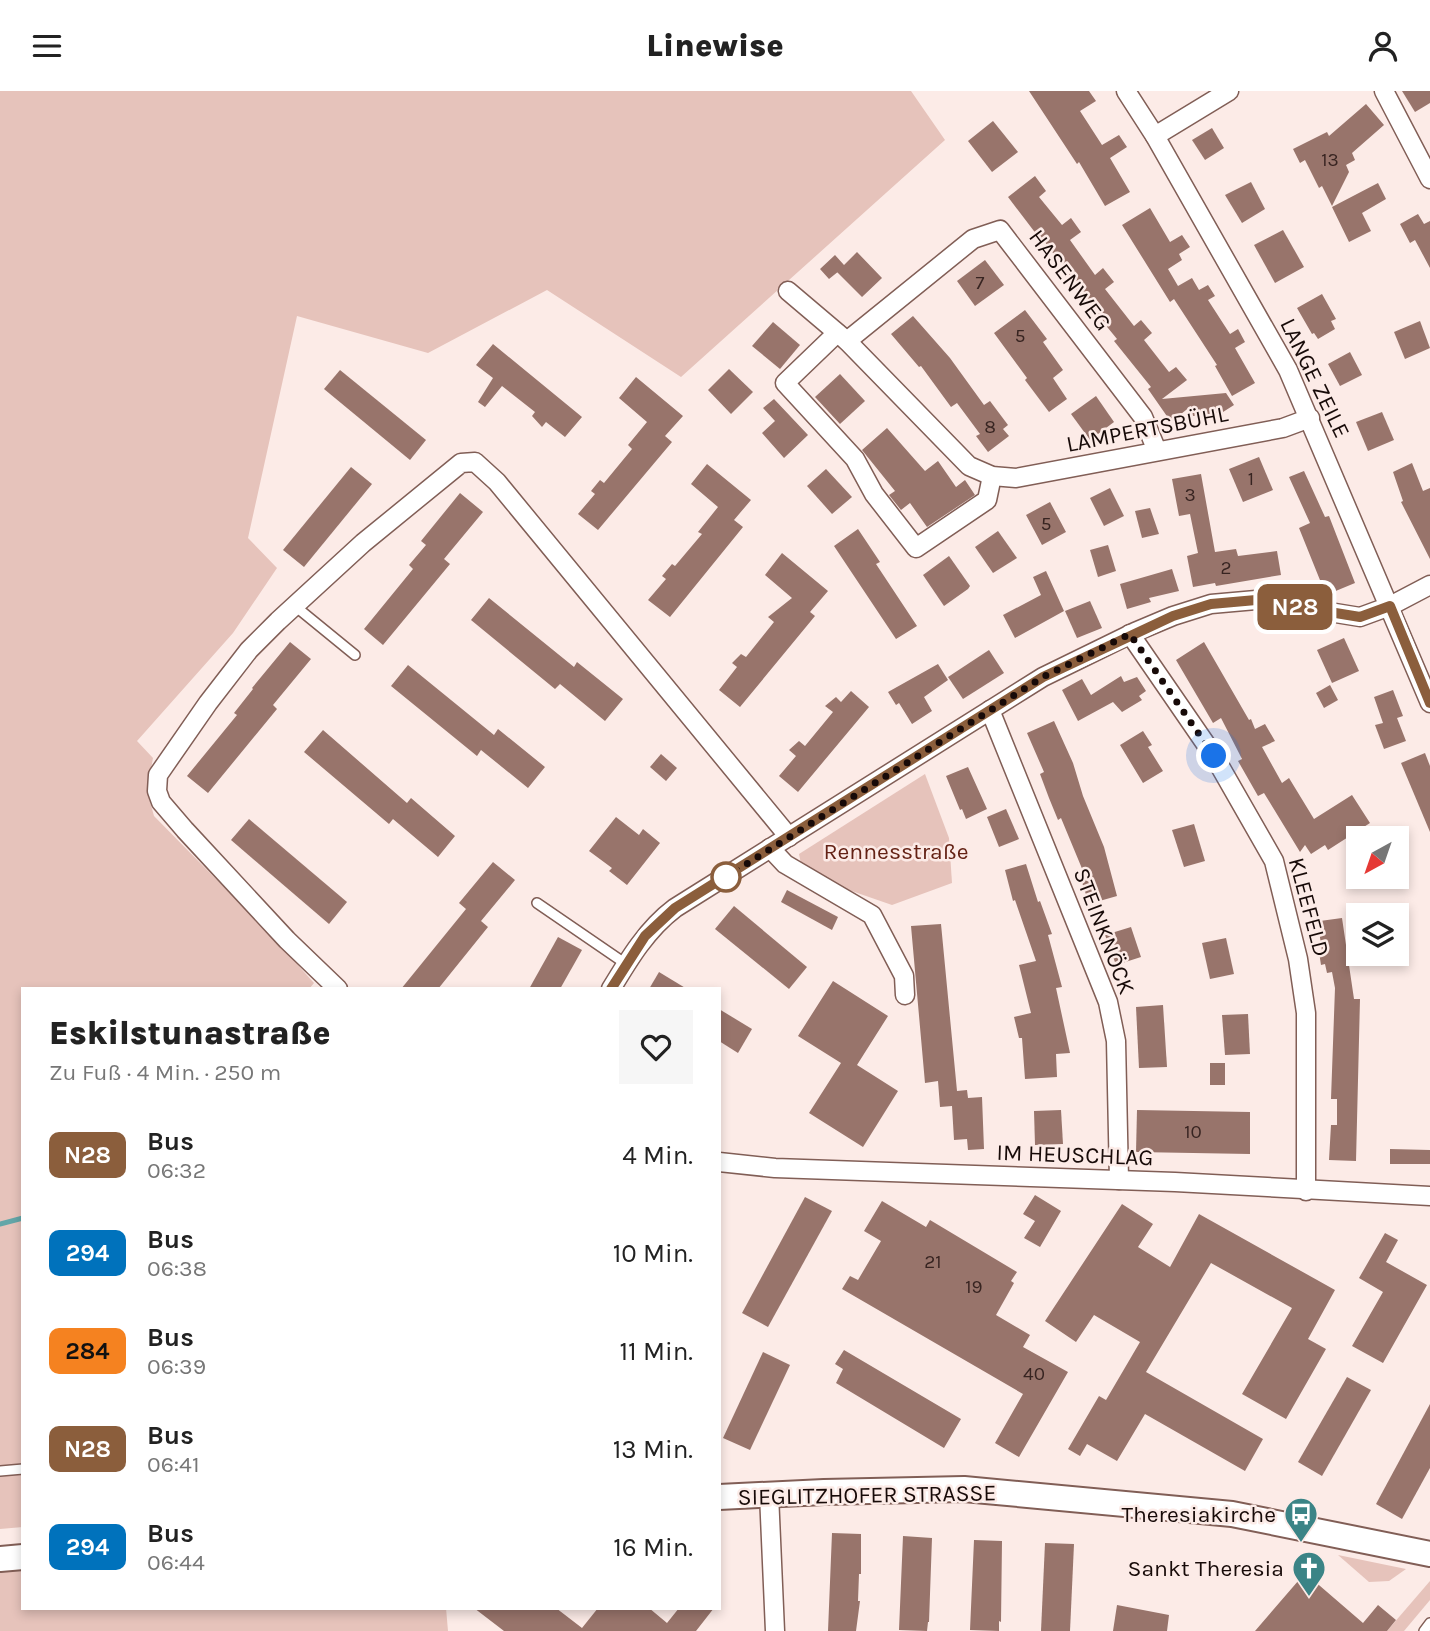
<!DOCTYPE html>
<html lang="de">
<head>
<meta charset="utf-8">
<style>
  :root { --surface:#fff; --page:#f6f6f6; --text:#222; --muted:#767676 }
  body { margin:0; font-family:Karla,sans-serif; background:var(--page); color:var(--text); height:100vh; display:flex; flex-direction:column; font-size:26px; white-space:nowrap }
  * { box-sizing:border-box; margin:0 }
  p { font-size:23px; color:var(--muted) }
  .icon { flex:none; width:38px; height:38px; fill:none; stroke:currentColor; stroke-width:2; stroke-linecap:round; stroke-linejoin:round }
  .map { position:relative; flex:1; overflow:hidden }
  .details { position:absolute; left:21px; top:896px; width:700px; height:623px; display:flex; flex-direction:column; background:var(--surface); border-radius:0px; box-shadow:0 4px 10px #0003 }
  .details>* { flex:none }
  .badge { padding:0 14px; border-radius:10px; font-size:24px; line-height:46px }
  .needle { width:46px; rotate:220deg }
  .tools { position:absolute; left:1346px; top:735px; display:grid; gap:14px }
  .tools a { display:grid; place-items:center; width:63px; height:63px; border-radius:0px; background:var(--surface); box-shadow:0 4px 10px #0003; font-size:35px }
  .you { position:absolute; width:35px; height:35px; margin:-18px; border:5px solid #fff; border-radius:50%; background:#1a73e8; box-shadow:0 0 0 10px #1a73e833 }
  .map>.badge { position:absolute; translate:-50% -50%; box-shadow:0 0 0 4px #fff }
  .round { display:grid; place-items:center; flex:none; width:74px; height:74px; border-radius:0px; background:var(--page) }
  .summary { display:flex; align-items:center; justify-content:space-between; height:119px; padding:0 28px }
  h1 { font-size:33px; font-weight:800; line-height:52px }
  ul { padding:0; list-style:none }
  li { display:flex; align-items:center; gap:21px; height:98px; padding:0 28px }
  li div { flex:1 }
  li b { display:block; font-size:26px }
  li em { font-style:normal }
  li .badge { min-width:77px; font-weight:700; text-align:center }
  header { display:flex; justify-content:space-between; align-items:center; height:91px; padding:0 28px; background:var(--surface); font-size:32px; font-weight:800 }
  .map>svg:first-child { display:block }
  .green { fill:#e6c3bb }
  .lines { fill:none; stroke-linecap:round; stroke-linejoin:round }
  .stream { stroke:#63a6a8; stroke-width:5 }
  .building { fill:#98746b }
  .service-casing { stroke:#815e56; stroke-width:12 }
  .minor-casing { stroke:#815e56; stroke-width:21 }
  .secondary-casing { stroke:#815e56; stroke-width:28 }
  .service { stroke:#fff; stroke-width:9 }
  .minor { stroke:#fff; stroke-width:18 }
  .secondary { stroke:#fff; stroke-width:24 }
  .line-casing { stroke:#fff; stroke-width:16 }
  .line { stroke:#8b5e3c; stroke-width:10 }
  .walk { stroke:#170a08; stroke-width:7; stroke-dasharray:0 12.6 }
  .stop-dot { fill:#fff; stroke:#8b5e3c; stroke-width:3.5 }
  .labels { text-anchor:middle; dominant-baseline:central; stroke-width:5; stroke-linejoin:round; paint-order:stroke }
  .number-label { font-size:19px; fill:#372421 }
  .street-label { font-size:23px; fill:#170a08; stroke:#fcebe7 }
  .park-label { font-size:23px; fill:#642215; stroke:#fcebe7 }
  .poi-label { font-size:23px; fill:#170a08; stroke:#fcebe7; text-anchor:end }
</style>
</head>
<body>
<header><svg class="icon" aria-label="menu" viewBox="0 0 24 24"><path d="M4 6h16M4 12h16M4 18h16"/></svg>Linewise<svg class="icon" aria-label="person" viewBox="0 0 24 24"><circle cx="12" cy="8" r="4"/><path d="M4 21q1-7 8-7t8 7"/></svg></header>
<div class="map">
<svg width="1430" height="1540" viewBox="0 0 1430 1540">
  <rect width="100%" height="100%" fill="#fcebe7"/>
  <!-- green -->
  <g class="green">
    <path d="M0 0H911L945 49 681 286 547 199 428 262 297 225 248 447 277 477 233 542 137 650 153 667 147 700 154 725 271 844 314 892 309 898H23V1436L0 1438Z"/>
    <path d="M925 683 949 747 952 792 892 814 843 797 801 773 799 763Z"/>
    <path d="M1338 1464 1406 1478 1389 1490 1369 1491Z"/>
    <path d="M23 1473V1517H446L448 1540H0V1475Z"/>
    <path d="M1430 1490V1509L1404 1540H1387Z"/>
  </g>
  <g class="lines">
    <!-- stream -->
    <path class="stream" d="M0 1133 23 1127"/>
  </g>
  <!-- building -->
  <g class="building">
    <path d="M1029 0H1089L1096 10 1080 20 1102 54 1119 44 1127 56 1110 67 1130 101 1105 115 1079 71 1077 73Z"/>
    <path d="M1402 0H1430V12L1415 21Z"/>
    <path d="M1366 13 1384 34 1352 62 1355 69 1346 74 1349 81 1332 115 1322 95 1319 97 1305 69 1300 72 1293 58 1327 41 1329 45Z"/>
    <path d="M993 30 1018 61 992 81 968 50Z"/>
    <path d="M1212 37 1224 57 1205 69 1192 49Z"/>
    <path d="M1035 85 1046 100 1039 106 1062 134 1071 127 1081 141 1070 149 1095 184 1103 177 1114 191 1105 198 1134 235 1141 229 1152 242 1144 249 1169 281 1176 276 1187 289 1162 308 1226 302 1234 314 1223 321 1193 325 1191 315 1171 331 1148 298 1151 296 1114 250 1117 248 1076 198 1078 197 1042 147 1040 148 1008 106Z"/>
    <path d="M1251 91 1265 118 1242 132 1225 104Z"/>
    <path d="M1378 92 1386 108 1362 122 1371 140 1349 151 1332 116Z"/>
    <path d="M1150 117 1170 151 1182 144 1190 156 1179 163 1182 169 1168 178 1178 195 1192 187 1199 199 1208 194 1215 205 1208 209 1230 243 1238 238 1245 251 1235 257 1255 292 1232 305 1215 275 1217 274 1174 208 1170 211 1122 134Z"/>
    <path d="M1418 123 1424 133 1430 130V177L1415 149 1410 152 1400 133Z"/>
    <path d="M1283 139 1304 176 1275 192 1254 154Z"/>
    <path d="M857 161 882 187 862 206 837 181 839 180 829 188 820 178 835 164 844 174Z"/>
    <path d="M985 169 1004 194 975 215 957 190Z"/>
    <path d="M1322 203 1336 228 1331 230 1335 238 1318 248 1314 242 1312 243 1297 217Z"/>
    <path d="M1025 219 1047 248 1043 251 1063 279 1053 287 1067 308 1049 321 1025 289 1027 287 994 242Z"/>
    <path d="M913 225 950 267 984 314 990 310 1008 334 1003 338 1009 345 988 361 976 345 980 343 957 312 951 316 921 275 919 276 891 243Z"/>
    <path d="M1420 230 1430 257 1405 268 1394 241Z"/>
    <path d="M773 231 800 254 780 278 752 255Z"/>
    <path d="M493 253 582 326 565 346 546 331 542 336 532 325 535 321 502 295 485 316 478 311 493 287 476 274Z"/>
    <path d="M1350 261 1362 284 1340 295 1328 273Z"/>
    <path d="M729 278 753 301 731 323 708 299Z"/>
    <path d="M340 279 426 349 410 369 324 298Z"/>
    <path d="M840 283 865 310 840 333 815 306Z"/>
    <path d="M636 286 683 325 665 345 672 351 598 439 578 423 595 403 591 400 600 389 604 392 632 358 628 354 647 331 619 307Z"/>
    <path d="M1096 305 1114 331 1090 349 1071 323Z"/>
    <path d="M774 308 808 344 784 367 762 342 775 330 763 317Z"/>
    <path d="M1382 321 1394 349 1368 360 1356 331Z"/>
    <path d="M887 337 925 380 938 370 956 396 965 389 975 404 927 436 910 412 901 419 889 404 895 400 862 359Z"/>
    <path d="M1259 366 1273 399 1243 411 1229 378Z"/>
    <path d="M1412 372 1423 400 1430 397V468L1401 411 1403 410 1393 381Z"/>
    <path d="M707 373 751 409 734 429 743 436 670 526 648 509 666 488 662 485 672 473 675 475 702 443 698 441 718 416 691 393Z"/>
    <path d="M351 376 372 393 304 476 283 459Z"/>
    <path d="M826 378 852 406 832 423 807 395Z"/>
    <path d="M1304 380 1325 426 1329 425 1355 492 1326 504 1299 437 1310 432 1289 386Z"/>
    <path d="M1201 383 1215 461 1236 458 1238 465 1277 460 1281 484 1216 495 1215 492 1193 496 1187 465 1198 462 1190 423 1179 425 1172 388Z"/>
    <path d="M1110 397 1124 425 1104 435 1090 407Z"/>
    <path d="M460 402 483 421 444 468 450 473 383 554 364 538 413 478 409 474 426 454 421 450Z"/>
    <path d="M1050 411 1066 441 1042 454 1026 424Z"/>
    <path d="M1150 417 1159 443 1142 447 1135 420Z"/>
    <path d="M858 438 880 471 876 473 917 535 896 548 834 455Z"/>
    <path d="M998 440 1017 467 993 482 975 456Z"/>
    <path d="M1108 454 1116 480 1098 486 1090 459Z"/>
    <path d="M782 462 828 500 810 521 815 525 740 616 719 599 737 576 732 572 741 563 746 566 774 531 768 526 792 507 765 484Z"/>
    <path d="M949 465 970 495 968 498 944 515 923 484Z"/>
    <path d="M1172 478 1179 500 1149 507 1151 511 1127 518 1120 493Z"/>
    <path d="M1046 480 1064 520 1015 547 1003 524 1041 504 1033 486Z"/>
    <path d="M489 507 574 576 577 571 623 608 605 630 560 593 555 598 471 529Z"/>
    <path d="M1090 510 1102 537 1077 547 1065 520Z"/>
    <path d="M1344 547 1359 580 1332 592 1317 559Z"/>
    <path d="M290 551 311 568 273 614 277 618 208 702 187 685 237 624 234 622 253 598 252 597Z"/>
    <path d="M1204 551 1249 629 1251 628 1255 638 1265 633 1275 650 1262 656 1282 692 1289 687 1314 728 1352 704 1370 732 1328 759 1325 754 1311 763 1305 754 1300 761 1264 702 1258 705 1238 670 1242 668 1221 627 1213 632 1176 569Z"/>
    <path d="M989 559 1004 582 963 608 948 586Z"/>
    <path d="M938 573 948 589 924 606 932 620 912 633 899 612 896 614 888 601Z"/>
    <path d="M408 574 494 644 498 638 545 676 528 697 481 659 477 665 391 595Z"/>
    <path d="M1121 585 1124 591 1137 586 1146 600 1139 605 1142 609 1122 621 1113 611 1078 630 1062 599 1082 588 1091 604Z"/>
    <path d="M1330 594 1338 609 1324 617 1316 602Z"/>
    <path d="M1393 599 1403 625 1397 627 1406 650 1384 658 1375 634 1383 632 1374 606Z"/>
    <path d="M851 600 869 616 798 701 779 685 796 665 789 659 799 650 805 655 833 621 825 615 836 606 841 611Z"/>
    <path d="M1054 630 1073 672 1083 705 1104 756 1117 805 1089 813 1079 782 1083 780 1061 727 1058 729 1049 707 1040 683 1044 681 1027 642Z"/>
    <path d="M323 639 407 712 411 707 455 745 438 766 393 728 389 733 304 661Z"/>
    <path d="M1143 640 1152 654 1148 656 1163 680 1143 692 1120 654Z"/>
    <path d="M1425 662 1430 675V741L1401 672Z"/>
    <path d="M661 663 677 677 666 690 650 676Z"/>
    <path d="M968 676 987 718 966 728 962 718 960 719 946 685Z"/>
    <path d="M1006 718 1019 748 999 756 987 726Z"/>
    <path d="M616 726 639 744 643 738 660 752 627 794 609 780 612 777 589 760Z"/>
    <path d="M249 728 347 811 329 833 231 749Z"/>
    <path d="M1194 733 1205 770 1184 776 1172 739Z"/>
    <path d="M493 771 515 789 481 830 488 836 438 898H401L466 818 459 812Z"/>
    <path d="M1026 773 1038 811 1040 810 1052 843 1048 844 1062 896 1056 897 1070 962 1056 963 1057 986 1025 988 1022 947H1019L1014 926 1031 922 1019 874 1036 870 1015 809 1013 810 1005 779Z"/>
    <path d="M787 799 838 826 832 839 781 811Z"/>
    <path d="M734 815 807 876 789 898 715 838Z"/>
    <path d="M1342 827 1354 908H1360L1356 1070 1329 1069 1331 1034H1337V1008H1331L1335 897 1332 881 1327 882 1325 873 1321 874 1319 861 1322 860 1319 840 1322 839 1320 830Z"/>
    <path d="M941 833 957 1000 967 999 968 1007 982 1006 984 1058 968 1059 967 1048 954 1049 952 1015 940 1016 938 990 925 992 911 835Z"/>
    <path d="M1131 836 1141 866 1116 874 1105 844Z"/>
    <path d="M558 846 582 859 560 898H529Z"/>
    <path d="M1226 847 1234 883 1210 888 1202 852Z"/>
    <path d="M659 881 687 898H649Z"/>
    <path d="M833 890 888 925 857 974 898 1000 863 1056 809 1022 841 972 798 945Z"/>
    <path d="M1163 914 1167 976 1139 977 1136 916Z"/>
    <path d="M719 918 752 938 738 962 719 950Z"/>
    <path d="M1248 923 1250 963 1225 964 1222 924Z"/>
    <rect x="1210" y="972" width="15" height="22"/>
    <path d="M1061 1019 1063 1053 1035 1054 1034 1020Z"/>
    <path d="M1137 1019 1250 1021V1063L1136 1061Z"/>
    <path d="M1390 1058 1430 1059V1073H1390Z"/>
    <path d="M1035 1104 1061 1120 1040 1156 1024 1147 1035 1130 1023 1123Z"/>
    <path d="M805 1106 832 1120 768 1236 742 1222Z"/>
    <path d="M882 1110 926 1136 930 1129 1017 1181 1011 1190 1014 1192 996 1224 1030 1244 1023 1256 1068 1281 1019 1366 995 1352 1023 1303 842 1198 850 1185 858 1189 881 1150 864 1140Z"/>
    <path d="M1122 1113 1153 1133 1138 1156 1170 1176 1199 1123 1335 1199 1308 1248 1326 1258 1286 1328 1242 1303 1292 1217 1211 1172 1146 1281 1263 1348 1245 1380 1145 1323 1117 1370 1087 1353 1080 1365 1068 1358 1099 1305 1106 1309 1140 1251 1094 1224 1076 1251 1045 1230Z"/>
    <path d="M1385 1142 1398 1149 1386 1171 1427 1194 1383 1272 1352 1255 1383 1201 1359 1187Z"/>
    <path d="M844 1259 961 1328 944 1357 836 1292 843 1278 835 1273Z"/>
    <path d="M763 1261 790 1274 750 1359 723 1347Z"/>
    <path d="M1347 1286 1371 1299 1322 1385 1298 1371Z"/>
    <path d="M1430 1313V1377L1402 1428 1376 1413Z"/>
    <path d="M832 1442 861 1443V1483H859L858 1510H860L856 1540H828Z"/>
    <path d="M903 1445 932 1447 929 1531H928L927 1540 899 1539Z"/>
    <path d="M974 1449 1002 1450 1001 1531 999 1530V1540L970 1539Z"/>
    <path d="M1045 1452 1074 1453 1070 1540H1041Z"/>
    <path d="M1305 1482 1363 1532 1378 1514 1396 1529 1387 1540H1255Z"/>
    <path d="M1117 1514 1169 1524 1167 1540H1113Z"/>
    <path d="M474 1517H556L582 1537 598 1517H649L667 1532 679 1517H714L696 1540H504Z"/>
  </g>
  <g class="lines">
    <defs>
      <g id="service">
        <path d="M295 515 355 564"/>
        <path d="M537 812 626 873"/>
        <path d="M0 1380 23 1378"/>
        <path d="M1424 1540 1430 1532"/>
      </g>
      <g id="minor">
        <path d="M1126 0 1155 45 1288 279 1430 612"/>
        <path d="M1384 0 1430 88"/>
        <path d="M1155 45 1229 0"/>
        <path d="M788 200 847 250 969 375 992 385 1016 387 1283 337 1310 327"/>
        <path d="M837 242 785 292 855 368 874 403 916 457 987 409 992 385"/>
        <path d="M847 250 973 148 1000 139 1143 326 1157 360"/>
        <path d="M1130 543 1214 665 1274 770 1298 868 1306 922V1100"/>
        <path d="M990 619 1108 911 1116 950 1119 1089"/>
        <path d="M770 757 785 773 872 824 904 885 905 904"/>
        <path d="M338 898 287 849 185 739 161 711 157 700 158 684 208 612 249 559 278 530 363 452 461 372 475 371 497 391 789 746"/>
        <path d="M611 898C629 868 647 838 675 817L1043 586 1135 541 1173 525 1211 513 1256 509 1360 526 1390 515 1430 494"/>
        <path d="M719 1071 775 1077 1175 1091 1430 1105"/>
        <path d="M769 1403 775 1540"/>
      </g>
      <g id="secondary">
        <path d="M719 1406 824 1401 964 1398 1232 1423 1430 1463"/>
        <path d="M0 1468 23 1466"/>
      </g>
    </defs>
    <!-- service casing -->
    <use href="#service" class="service-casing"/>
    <!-- minor casing -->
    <use href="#minor" class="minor-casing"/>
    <!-- secondary casing -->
    <use href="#secondary" class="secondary-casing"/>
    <!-- service -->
    <use href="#service" class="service"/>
    <!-- minor -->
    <use href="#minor" class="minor"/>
    <!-- secondary -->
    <use href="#secondary" class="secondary"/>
  </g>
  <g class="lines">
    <defs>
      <path id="line" d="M611 898 645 845 675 817 1043 586 1173 525 1211 513 1256 509 1360 526 1390 515 1430 612"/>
    </defs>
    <!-- line casing -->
    <use href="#line" class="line-casing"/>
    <!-- line -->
    <use href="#line" class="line"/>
    <!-- walk -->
    <path class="walk" d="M726 786 1043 586 1130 543 1214 665"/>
  </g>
  <!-- icons -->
  <defs>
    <symbol id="bus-pin" viewBox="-11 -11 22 30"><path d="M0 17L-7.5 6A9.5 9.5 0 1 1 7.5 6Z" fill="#3b8486" stroke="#fcebe7"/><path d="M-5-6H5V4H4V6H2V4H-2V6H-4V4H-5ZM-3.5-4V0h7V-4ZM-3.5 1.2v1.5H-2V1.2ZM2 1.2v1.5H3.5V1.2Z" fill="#fff"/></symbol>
    <symbol id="church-pin" viewBox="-11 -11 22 30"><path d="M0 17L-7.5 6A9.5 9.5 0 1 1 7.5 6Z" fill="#3b8486" stroke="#fcebe7"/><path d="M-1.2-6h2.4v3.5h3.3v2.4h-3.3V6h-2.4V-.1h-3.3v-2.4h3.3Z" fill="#fff"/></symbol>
  </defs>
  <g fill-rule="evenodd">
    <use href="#bus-pin" x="1282" y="1404" width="38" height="52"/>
    <use href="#church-pin" x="1290" y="1458" width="38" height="52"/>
  </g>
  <!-- markers -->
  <circle class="stop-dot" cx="726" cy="786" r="14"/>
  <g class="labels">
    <!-- number labels -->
    <g class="number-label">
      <text x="1330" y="69">13</text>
      <text x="980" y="192">7</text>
      <text x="1020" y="245">5</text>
      <text x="990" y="336">8</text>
      <text x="1251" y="388">1</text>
      <text x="1190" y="404">3</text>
      <text x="1046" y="433">5</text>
      <text x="1226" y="477">2</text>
      <text x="1193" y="1041">10</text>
      <text x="933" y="1171">21</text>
      <text x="974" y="1196">19</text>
      <text x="1034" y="1283">40</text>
    </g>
    <!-- street labels -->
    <g class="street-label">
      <text transform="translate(1070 189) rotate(53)">HASENWEG</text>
      <text transform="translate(1315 287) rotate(64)">LANGE ZEILE</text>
      <text transform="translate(1147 338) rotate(-11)">LAMPERTSBÜHL</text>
      <text transform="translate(1309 816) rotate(75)">KLEEFELD</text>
      <text transform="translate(1104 840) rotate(69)">STEINKNÖCK</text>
      <text transform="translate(1075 1064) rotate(2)">IM HEUSCHLAG</text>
      <text transform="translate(867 1404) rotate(-1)">SIEGLITZHOFER STRASSE</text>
    </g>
    <!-- park labels -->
    <g class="park-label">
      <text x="896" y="760">Rennesstraße</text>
    </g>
    <!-- poi labels -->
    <g class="poi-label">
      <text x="1276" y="1423">Theresiakirche</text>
      <text x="1284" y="1477">Sankt Theresia</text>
    </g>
  </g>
</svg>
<div class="tools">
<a><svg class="needle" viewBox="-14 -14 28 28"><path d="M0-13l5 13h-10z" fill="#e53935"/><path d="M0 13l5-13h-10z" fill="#767676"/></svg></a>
<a><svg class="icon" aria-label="layers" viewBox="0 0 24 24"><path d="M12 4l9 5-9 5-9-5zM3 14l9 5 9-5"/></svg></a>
</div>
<div class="you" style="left:1214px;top:665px"></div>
<b class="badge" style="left:1295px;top:516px;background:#8b5e3c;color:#fff">N28</b>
<section class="details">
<div class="summary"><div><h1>Eskilstunastraße</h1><p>Zu Fuß · 4 Min. · 250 m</p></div><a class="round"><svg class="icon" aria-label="heart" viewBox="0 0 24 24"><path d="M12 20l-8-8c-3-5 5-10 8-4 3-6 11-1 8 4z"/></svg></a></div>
<ul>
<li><span class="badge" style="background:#8b5e3c;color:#fff">N28</span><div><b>Bus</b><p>06:32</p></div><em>4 Min.</em></li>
<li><span class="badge" style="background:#0072bc;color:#fff">294</span><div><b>Bus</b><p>06:38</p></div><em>10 Min.</em></li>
<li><span class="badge" style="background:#f58220;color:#111">284</span><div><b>Bus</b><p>06:39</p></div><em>11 Min.</em></li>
<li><span class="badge" style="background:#8b5e3c;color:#fff">N28</span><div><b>Bus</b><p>06:41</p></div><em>13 Min.</em></li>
<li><span class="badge" style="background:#0072bc;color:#fff">294</span><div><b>Bus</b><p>06:44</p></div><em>16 Min.</em></li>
</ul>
</section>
</div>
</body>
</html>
